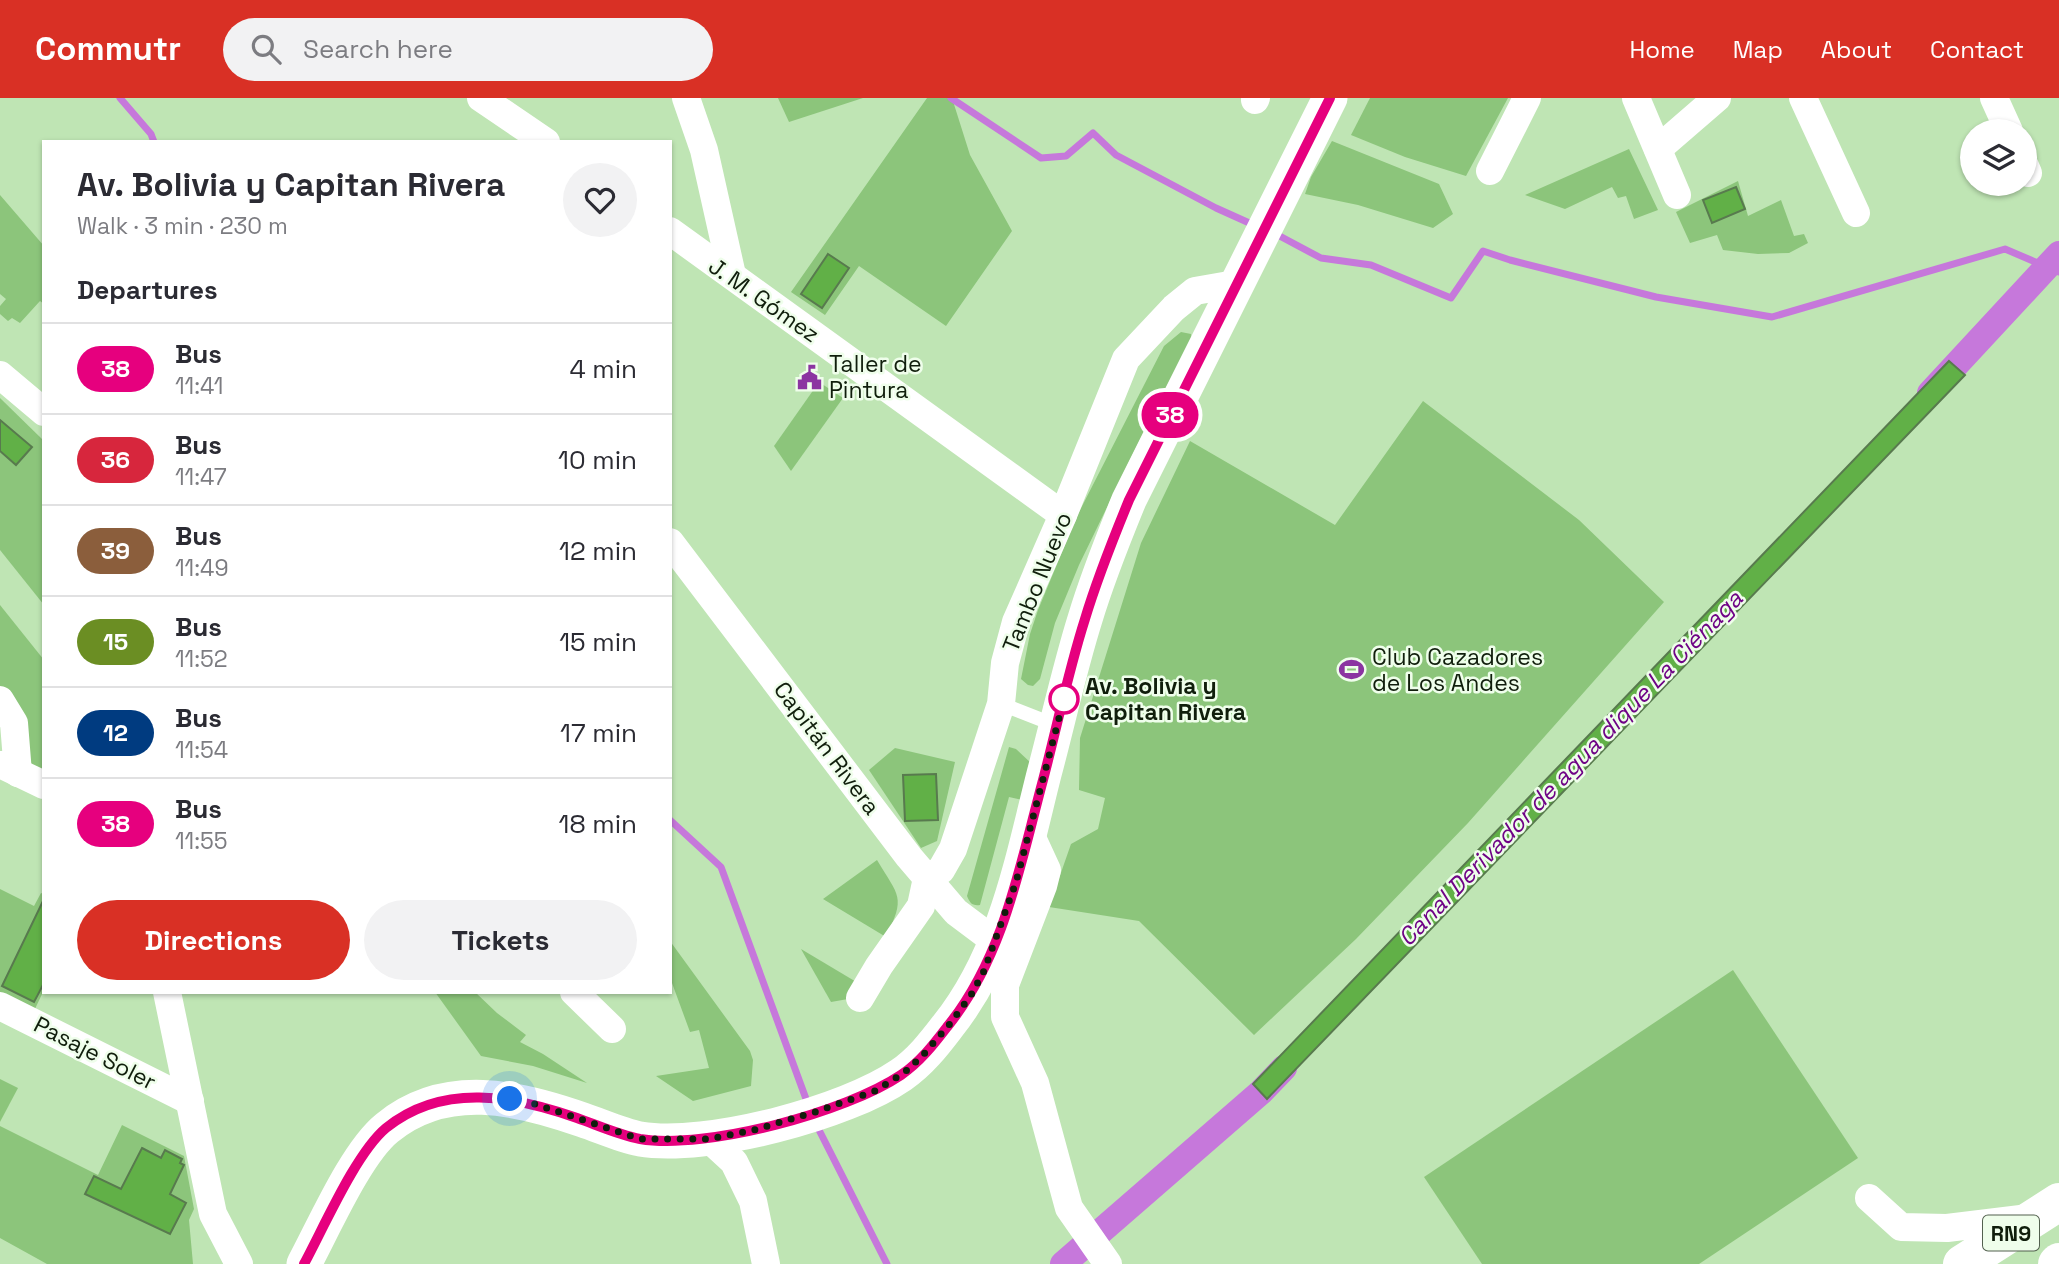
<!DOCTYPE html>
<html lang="en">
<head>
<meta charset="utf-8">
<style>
  :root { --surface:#fff; --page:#f2f2f3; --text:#2b2b33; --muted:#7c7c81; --line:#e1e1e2; --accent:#d93025 }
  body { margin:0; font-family:"Space Grotesk",sans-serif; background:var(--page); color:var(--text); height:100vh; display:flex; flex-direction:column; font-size:26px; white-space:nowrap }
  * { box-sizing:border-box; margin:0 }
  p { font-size:23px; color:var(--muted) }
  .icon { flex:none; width:38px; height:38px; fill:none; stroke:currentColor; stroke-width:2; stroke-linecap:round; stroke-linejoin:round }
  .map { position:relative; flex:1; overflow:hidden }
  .panel { position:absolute; left:42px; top:42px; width:630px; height:854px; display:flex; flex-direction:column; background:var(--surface); border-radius:0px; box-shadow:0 2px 5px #0004 }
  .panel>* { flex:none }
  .badge { padding:0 14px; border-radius:23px; font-size:24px; line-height:46px }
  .tools { position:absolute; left:1960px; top:21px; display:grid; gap:14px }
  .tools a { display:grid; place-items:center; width:77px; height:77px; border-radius:50%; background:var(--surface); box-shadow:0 2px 5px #0004; font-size:35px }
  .you { position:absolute; width:35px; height:35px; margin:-18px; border:5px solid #fff; border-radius:50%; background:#1a73e8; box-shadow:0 0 0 10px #1a73e833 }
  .map>.badge { position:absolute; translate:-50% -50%; box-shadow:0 0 0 4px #fff }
  h2 { padding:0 35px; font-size:26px; line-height:63px }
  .round { display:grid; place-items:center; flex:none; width:74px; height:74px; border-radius:37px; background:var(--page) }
  .summary { display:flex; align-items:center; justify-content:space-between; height:119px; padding:0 35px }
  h1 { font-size:33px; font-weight:700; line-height:52px }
  .action { display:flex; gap:14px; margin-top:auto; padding:14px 35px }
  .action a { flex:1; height:80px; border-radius:42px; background:var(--accent); color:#fff; font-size:28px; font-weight:700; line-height:80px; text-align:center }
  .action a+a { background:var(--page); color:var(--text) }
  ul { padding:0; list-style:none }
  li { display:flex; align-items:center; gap:21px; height:91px; padding:0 35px; border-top:2px solid var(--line) }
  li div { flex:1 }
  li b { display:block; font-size:26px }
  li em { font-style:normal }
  li .badge { min-width:77px; font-weight:700; text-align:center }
  header { display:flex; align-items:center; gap:42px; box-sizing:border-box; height:98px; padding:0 35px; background:var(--accent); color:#fff }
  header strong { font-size:33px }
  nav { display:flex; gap:38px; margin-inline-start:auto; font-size:24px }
  .search { width:490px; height:63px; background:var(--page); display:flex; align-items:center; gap:18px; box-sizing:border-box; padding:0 24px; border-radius:38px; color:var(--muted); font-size:26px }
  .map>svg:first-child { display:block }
  .green { fill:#8cc57b }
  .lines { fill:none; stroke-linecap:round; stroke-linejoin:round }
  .stream { stroke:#c678db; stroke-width:7 }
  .canal { stroke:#c678db; stroke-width:26 }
  .building { fill:#61b047; stroke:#587a4e; stroke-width:2 }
  .service { stroke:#fff; stroke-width:14 }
  .minor { stroke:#fff; stroke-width:28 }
  .tertiary { stroke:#fff; stroke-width:35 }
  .motorway { stroke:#fff; stroke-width:38 }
  .line-casing { stroke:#fff; stroke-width:16 }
  .line { stroke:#e6007e; stroke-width:10 }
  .walk { stroke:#101e0c; stroke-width:7; stroke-dasharray:0 12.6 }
  .stop-dot { fill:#fff; stroke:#e6007e; stroke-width:3.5 }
  .labels { text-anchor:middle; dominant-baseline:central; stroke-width:5; stroke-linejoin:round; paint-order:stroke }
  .shield { fill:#effeeb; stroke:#53614f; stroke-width:2 }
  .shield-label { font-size:21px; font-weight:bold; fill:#101e0c }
  .street-label { font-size:23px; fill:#101e0c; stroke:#effeeb }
  .poi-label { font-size:23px; fill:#101e0c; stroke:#effeeb; text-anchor:start }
  .stop-label { font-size:23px; font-weight:bold; fill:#101e0c; stroke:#effeeb; text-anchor:start }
  .water-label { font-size:24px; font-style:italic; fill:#6f0386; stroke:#effeeb }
</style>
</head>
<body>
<header>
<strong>Commutr</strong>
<div class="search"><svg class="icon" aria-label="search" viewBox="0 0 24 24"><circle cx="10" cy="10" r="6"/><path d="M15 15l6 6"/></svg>Search here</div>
<nav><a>Home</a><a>Map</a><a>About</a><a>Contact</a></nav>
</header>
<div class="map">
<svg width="2059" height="1166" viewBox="0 0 2059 1166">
  <rect width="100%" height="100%" fill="#bfe5b4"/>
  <!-- green -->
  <g class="green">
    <path d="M778 0H863L789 24Z"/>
    <path d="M927 0H952L970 57 1012 133 946 228 859 168 825 217 791 194Z"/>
    <path d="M1370 0H1508L1466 78 1405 59 1351 37Z"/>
    <path d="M1332 43 1439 86 1453 116 1433 130 1358 107 1305 96 1311 79Z"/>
    <path d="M1629 51 1658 112 1634 121 1626 98 1618 100 1612 89 1565 111 1525 97Z"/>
    <path d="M1738 83 1748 118 1781 102 1794 138 1804 136 1808 145 1789 155 1758 156 1723 152 1717 137 1690 145 1676 114Z"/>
    <path d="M0 97 44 148V206L40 203 20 225 12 220 8 223 0 216V208L6 201 0 196Z"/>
    <path d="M1181 234 1191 236 1192 243 1159 302 1079 467 1055 525 1040 581 1033 588 1028 587 1021 581 1030 536 1038 512 1077 418 1164 248Z"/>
    <path d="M819 284 843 300 791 373 774 348Z"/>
    <path d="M0 300 44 343V507L0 452Z"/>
    <path d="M1423 303 1579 422 1664 504 1468 725 1356 841 1254 937 1139 823 1049 809 1071 746 1098 731 1105 700 1079 692 1080 640 1141 445 1190 343 1335 427Z"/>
    <path d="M0 507 44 562V678L33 673 0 592Z"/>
    <path d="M1009 649 1016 651 1032 666 1022 702 1009 699 980 807C972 808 970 805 967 798Z"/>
    <path d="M895 650 955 664 937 743 921 750 869 672Z"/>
    <path d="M877 762C899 799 906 798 886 839L823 801Z"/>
    <path d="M0 791 34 808 41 795 44 796V892L33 915 0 900Z"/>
    <path d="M670 843 750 953 753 962 751 988 693 1003 656 978 709 970 699 932 690 934 672 885 670 886Z"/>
    <path d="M801 851 858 885 848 901 831 904Z"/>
    <path d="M1733 872 1858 1060 1699 1166H1482L1424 1079Z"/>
    <path d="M435 894H475L497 915 526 937 520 944 543 956 587 985 533 968 481 958Z"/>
    <path d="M0 981 18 990 0 1024Z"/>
    <path d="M122 1027 184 1058 194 1111 189 1122 193 1166H47L0 1140V1028L98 1077Z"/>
  </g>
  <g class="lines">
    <!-- stream -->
    <g class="stream">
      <path d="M120 0 151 36 154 44"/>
      <path d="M951 0 1041 60 1066 58 1093 35 1116 57 1216 110 1256 128"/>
      <path d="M1274 135 1321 160 1371 167 1451 200 1483 153 1510 162 1656 199 1772 219 2005 151 2059 174"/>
      <path d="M670 722 721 769 809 1009"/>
      <path d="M816 1026 887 1166"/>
    </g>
    <!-- canal -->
    <g class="canal">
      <path d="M1930 295 2059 156"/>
      <path d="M1063 1166 1261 994 1284 970"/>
    </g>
  </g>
  <!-- building -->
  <g class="building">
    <path d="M1736 89 1745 111 1712 125 1703 102Z"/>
    <path d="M828 156 849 170 822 210 801 196Z"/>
    <path d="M1949 263 1965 277 1267 1001 1253 986Z"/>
    <path d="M0 322 32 349 16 367 0 353Z"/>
    <path d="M936 676 938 722 905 723 903 677Z"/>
    <path d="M44 801V885L34 904 2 888Z"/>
    <path d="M142 1050 161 1060 165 1052 182 1061 180 1065 184 1067 170 1096 186 1105 170 1136 85 1096 94 1078 121 1091Z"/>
  </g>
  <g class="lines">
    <!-- service -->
    <path class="service" d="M1001 606 1055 627"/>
    <!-- minor -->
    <g class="minor">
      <path d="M481 0 546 44"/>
      <path d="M686 0 704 52 732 177"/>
      <path d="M1636 0 1677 97"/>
      <path d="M1803 0 1856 115"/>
      <path d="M1994 0 2009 33"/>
      <path d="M1255 2 1256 0"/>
      <path d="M1658 51 1717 0"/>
      <path d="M2025 68 2028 75"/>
      <path d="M1490 73 1527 0"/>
      <path d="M670 133 1063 417"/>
      <path d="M0 277 44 314"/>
      <path d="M670 444 909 759 956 814 996 844"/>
      <path d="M0 602 14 625 18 675"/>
      <path d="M2 667 44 687"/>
      <path d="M1029 733 1047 772 1043 788 1005 887V919L1035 985 1069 1110 1108 1166"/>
      <path d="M167 894 213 1116 239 1166"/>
      <path d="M574 894 612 931"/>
      <path d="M860 900 879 868 921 808 927 780 941 772 953 751 1001 606 1005 565 1016 524 1063 417 1126 261 1174 210 1195 193 1235 186"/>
      <path d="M0 908 190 1003"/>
      <path d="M709 1041 734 1064 753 1103 766 1166"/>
      <path d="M1869 1100 1901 1129 1947 1130 2029 1120"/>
    </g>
    <!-- tertiary -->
    <path class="tertiary" d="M304 1166C324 1129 356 1055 387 1030 445 982 518 999 583 1022 601 1028 621 1037 640 1041 707 1052 846 1015 901 977 920 964 934 946 947 929 1005 857 1022 763 1044 676 1058 624 1069 572 1085 521 1097 481 1113 441 1129 402L1330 0"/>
    <!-- motorway -->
    <g class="motorway">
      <path d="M1962 1166 2059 1104"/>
      <path d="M2057 1166 2059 1164"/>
    </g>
  </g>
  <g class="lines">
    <defs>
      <path id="line" d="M304 1166C324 1129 356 1055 386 1030 443 984 514 998 577 1020 597 1027 619 1037 640 1041 707 1052 846 1014 901 977 920 964 934 946 947 929 1004 859 1020 767 1043 682 1057 629 1068 574 1085 521 1097 481 1113 441 1129 402L1330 0"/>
    </defs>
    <!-- line casing -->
    <use href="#line" class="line-casing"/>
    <!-- line -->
    <use href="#line" class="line"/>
    <!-- walk -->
    <path class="walk" d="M510 1001 532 1005 640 1041H709L754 1032 815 1014 875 993 905 974 923 957 949 927 971 897 984 873 1016 784 1064 601"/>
  </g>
  <!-- icons -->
  <defs>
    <symbol id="civic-bare" viewBox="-9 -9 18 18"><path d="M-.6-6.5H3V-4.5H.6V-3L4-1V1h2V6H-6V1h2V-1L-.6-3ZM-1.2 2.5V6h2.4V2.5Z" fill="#8b34a1" stroke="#effeeb" stroke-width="2.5" paint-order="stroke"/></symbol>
    <symbol id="stadium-bare" viewBox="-9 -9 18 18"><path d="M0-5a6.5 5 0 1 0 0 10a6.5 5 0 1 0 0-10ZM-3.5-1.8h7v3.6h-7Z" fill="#8b34a1" stroke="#effeeb" stroke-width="2.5" paint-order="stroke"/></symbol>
  </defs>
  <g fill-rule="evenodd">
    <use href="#civic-bare" x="792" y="262" width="35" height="35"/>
    <use href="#stadium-bare" x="1334" y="554" width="35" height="35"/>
  </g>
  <!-- markers -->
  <circle class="stop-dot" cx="1064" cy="601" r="14"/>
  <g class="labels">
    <!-- shield labels -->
    <rect class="shield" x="1983" y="1117.5" width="56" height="35" rx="5"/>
    <g class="shield-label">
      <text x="2011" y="1135">RN9</text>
    </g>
    <!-- street labels -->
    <g class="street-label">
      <text transform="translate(764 202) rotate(35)">J. M. Gómez</text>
      <text transform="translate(1037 484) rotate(-68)">Tambo Nuevo</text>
      <text transform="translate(827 650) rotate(53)">Capitán Rivera</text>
      <text transform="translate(95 955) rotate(27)">Pasaje Soler</text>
    </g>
    <!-- poi labels -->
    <g class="poi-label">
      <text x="829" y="266">Taller de<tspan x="829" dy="26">Pintura</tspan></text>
      <text x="1372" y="559">Club Cazadores<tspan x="1372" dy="26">de Los Andes</tspan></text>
    </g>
    <!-- stop labels -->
    <g class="stop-label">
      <text x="1085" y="588">Av. Bolivia y<tspan x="1085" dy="26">Capitan Rivera</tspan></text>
    </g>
    <!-- water labels -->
    <g class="water-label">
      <text transform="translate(1570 670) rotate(-46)">Canal Derivador de agua dique La Ciénaga</text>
    </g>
  </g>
</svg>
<div class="tools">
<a><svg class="icon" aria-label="layers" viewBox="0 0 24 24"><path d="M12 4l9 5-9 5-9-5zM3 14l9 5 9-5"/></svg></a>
</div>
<div class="you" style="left:510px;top:1001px"></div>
<b class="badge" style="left:1170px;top:317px;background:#e6007e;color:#fff">38</b>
<section class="panel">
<div class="summary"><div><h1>Av. Bolivia y Capitan Rivera</h1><p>Walk · 3 min · 230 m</p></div><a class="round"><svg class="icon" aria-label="heart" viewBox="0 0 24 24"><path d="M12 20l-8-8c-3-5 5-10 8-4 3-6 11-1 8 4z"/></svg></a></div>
<h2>Departures</h2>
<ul>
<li><span class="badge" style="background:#e6007e;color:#fff">38</span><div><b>Bus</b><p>11:41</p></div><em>4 min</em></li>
<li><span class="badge" style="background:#d7263d;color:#fff">36</span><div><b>Bus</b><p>11:47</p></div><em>10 min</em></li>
<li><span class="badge" style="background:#8b5e3c;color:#fff">39</span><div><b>Bus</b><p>11:49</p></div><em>12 min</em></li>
<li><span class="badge" style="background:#6b8e23;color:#fff">15</span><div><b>Bus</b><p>11:52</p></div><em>15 min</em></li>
<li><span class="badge" style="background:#003b80;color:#fff">12</span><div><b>Bus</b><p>11:54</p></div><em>17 min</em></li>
<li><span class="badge" style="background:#e6007e;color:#fff">38</span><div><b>Bus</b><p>11:55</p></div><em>18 min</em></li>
</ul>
<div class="action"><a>Directions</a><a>Tickets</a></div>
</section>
</div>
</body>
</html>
